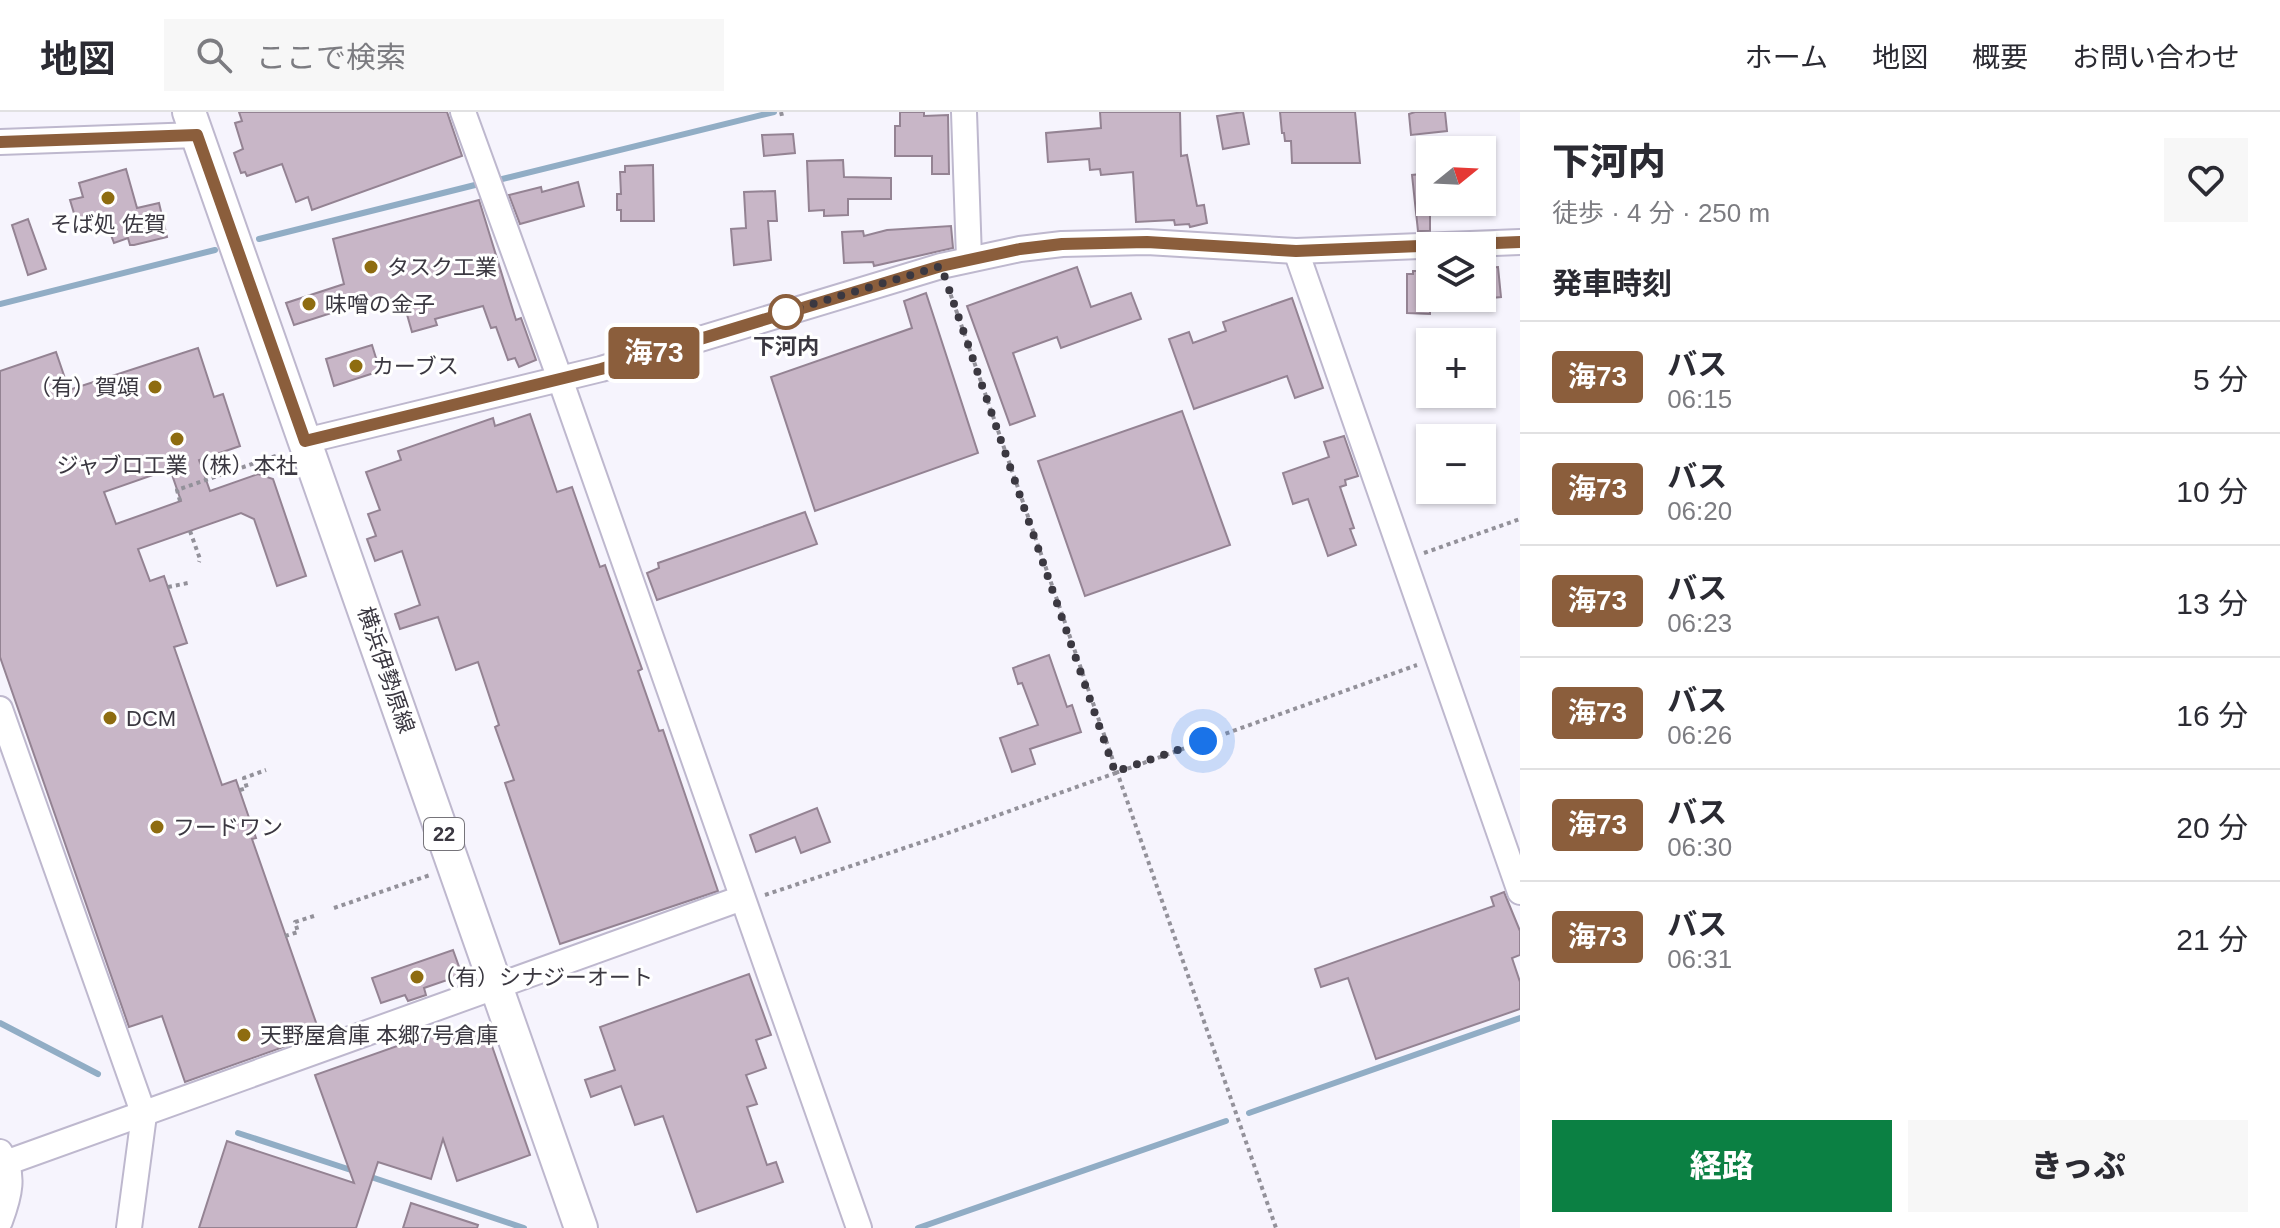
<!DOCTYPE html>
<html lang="ja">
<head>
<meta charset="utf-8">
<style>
  :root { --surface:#fff; --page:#f7f7f7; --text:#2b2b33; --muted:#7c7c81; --line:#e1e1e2; --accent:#0b8043 }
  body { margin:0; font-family:Helvetica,"Noto Sans JP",sans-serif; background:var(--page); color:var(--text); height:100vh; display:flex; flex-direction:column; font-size:30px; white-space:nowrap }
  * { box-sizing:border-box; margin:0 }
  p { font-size:26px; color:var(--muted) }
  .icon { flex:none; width:44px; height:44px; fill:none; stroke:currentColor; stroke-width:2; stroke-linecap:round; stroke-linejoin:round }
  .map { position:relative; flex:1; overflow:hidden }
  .details { display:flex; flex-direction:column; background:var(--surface); width:760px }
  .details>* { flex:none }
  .badge { padding:0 16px; border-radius:6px; font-size:28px; line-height:52px }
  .needle { width:52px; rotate:72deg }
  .fabs { position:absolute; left:1416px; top:24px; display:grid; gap:16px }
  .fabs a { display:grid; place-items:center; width:80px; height:80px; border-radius:0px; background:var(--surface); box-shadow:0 2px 6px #0004; font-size:40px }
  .you { position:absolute; width:40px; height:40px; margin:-20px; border:6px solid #fff; border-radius:50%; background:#1a73e8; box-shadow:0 0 0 12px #1a73e833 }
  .map>.badge { position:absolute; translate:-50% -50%; box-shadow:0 0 0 4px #fff }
  h2 { padding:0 32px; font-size:30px; line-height:72px }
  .round { display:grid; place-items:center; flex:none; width:84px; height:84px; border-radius:0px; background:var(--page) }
  .summary { display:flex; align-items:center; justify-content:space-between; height:136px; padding:0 32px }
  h1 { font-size:38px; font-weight:800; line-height:60px }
  .primary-button { display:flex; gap:16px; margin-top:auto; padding:16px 32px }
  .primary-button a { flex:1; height:92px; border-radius:0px; background:var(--accent); color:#fff; font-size:32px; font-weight:800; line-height:92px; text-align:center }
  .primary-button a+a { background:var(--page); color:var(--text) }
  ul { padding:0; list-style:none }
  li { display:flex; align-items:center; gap:24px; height:112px; padding:0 32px; border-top:2px solid var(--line) }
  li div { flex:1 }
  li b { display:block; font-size:30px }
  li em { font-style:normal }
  li .badge { min-width:88px; font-weight:700; text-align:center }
  header { display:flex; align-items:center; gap:48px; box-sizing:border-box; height:112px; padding:0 40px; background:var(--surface); border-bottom:2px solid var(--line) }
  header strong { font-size:38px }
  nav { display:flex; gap:44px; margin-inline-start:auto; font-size:28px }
  .search { width:560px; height:72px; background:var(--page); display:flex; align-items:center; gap:20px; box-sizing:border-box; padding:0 28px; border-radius:0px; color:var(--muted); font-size:30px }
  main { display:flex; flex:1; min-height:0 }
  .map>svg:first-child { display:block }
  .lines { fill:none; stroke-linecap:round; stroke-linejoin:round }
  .stream { stroke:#91adc5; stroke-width:6 }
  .building { fill:#c8b6c7; stroke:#948393; stroke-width:2; fill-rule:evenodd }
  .minor-casing { stroke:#beb8ce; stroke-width:28 }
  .major-casing { stroke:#beb8ce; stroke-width:36 }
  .path { stroke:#93919a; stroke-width:4; stroke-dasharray:4 4; stroke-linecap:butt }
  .minor { stroke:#fff; stroke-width:24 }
  .major { stroke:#fff; stroke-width:32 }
  .line-casing { stroke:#fff; stroke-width:18 }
  .line { stroke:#8b5e3c; stroke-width:12 }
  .walk { stroke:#3b3841; stroke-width:8; stroke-dasharray:0 14.4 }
  .poi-dot { fill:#8e6c10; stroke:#fff; stroke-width:3 }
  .stop-dot { fill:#fff; stroke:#8b5e3c; stroke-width:4 }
  .labels { text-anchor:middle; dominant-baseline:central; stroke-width:6; stroke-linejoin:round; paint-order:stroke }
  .shield { fill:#fff; stroke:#76747a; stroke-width:2 }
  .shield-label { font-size:20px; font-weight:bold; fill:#3b3841 }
  .poi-label { font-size:22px; fill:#3b3841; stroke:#fff; text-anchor:start }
  .stop-label { font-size:22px; font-weight:bold; fill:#3b3841; stroke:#fff }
  .street-label { font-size:22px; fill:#3b3841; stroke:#fff }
</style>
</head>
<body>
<header>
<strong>地図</strong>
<div class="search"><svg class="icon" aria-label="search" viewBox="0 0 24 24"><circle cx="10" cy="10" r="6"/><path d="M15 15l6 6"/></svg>ここで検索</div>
<nav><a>ホーム</a><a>地図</a><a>概要</a><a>お問い合わせ</a></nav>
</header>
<main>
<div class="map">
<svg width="1520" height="1116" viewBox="0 0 1520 1116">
  <rect width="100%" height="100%" fill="#f6f4fd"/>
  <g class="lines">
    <!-- stream -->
    <g class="stream">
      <path d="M494 69 774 0"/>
      <path d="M259 127 483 71"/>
      <path d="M0 192 215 138"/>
      <path d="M0 911 98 962"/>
      <path d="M1249 1001 1520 906"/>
      <path d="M238 1021 354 1059"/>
      <path d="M368 1064 524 1116"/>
      <path d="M918 1116 1226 1009"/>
    </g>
  </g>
  <!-- building -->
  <g class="building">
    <path d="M239 0H447L462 44 312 98 308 85 296 90 282 52 247 64 245 60 241 61 234 41 243 37 235 11 242 9Z"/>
    <path d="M900 0H924V4L948 3 949 62H932V44H895V14H900Z"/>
    <path d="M1100 0H1180L1181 44 1187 43 1197 94 1204 93 1207 111 1190 115 1189 112 1175 113 1174 108 1136 110 1133 60 1101 63 1100 57 1090 58 1089 47 1048 50 1046 21 1101 16Z"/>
    <path d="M1243 0 1249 32 1223 37 1217 4Z"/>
    <path d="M1280 0H1355L1360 51H1292L1291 29H1285L1284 21H1282Z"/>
    <path d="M1415 0H1445L1447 19 1411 23 1409 2Z"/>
    <path d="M793 22 795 41 764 44 762 23Z"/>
    <path d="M843 48 844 65 891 66V87H848V103L824 104V98L809 99 807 49Z"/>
    <path d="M653 53 654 109H621V98H617V82H621L620 60H625V54Z"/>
    <path d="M126 57 137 96 159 91 167 125 134 133H130L128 126 114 131 106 110 79 118 70 88 83 85 79 71Z"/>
    <path d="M1430 61V119H1418L1412 63Z"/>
    <path d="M578 70 584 94 520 112 509 83 541 75 542 80Z"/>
    <path d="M775 79 777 109H768L771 148 734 153 731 117 746 116 744 80Z"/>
    <path d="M479 88 516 208 521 206 536 248 519 255 515 246 508 248 496 215 491 216 483 194 435 207 437 213 412 220 402 185 351 197 350 195 294 213 286 191 344 172 333 127Z"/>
    <path d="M28 107 46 157 28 163 12 113Z"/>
    <path d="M951 114 953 136 874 154 873 150 844 151 842 120 863 119 864 124 887 118Z"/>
    <path d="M1077 155 1091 195 1131 181 1141 207 1061 236 1057 225 1013 241 1035 304 1010 313 967 194Z"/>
    <path d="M1498 155 1501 185 1482 187V156Z"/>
    <path d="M1413 159H1430V202L1407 201V162H1413Z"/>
    <path d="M926 181 978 341 815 399 771 265 912 216 904 189Z"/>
    <path d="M1292 186 1323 276 1295 286 1287 264 1194 297 1169 227 1189 220 1193 231 1226 219 1223 210Z"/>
    <path d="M372 233 380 259 334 274 326 247Z"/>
    <path d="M198 236 214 285 223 282 240 334 199 348 210 379 258 362 273 367 306 464 277 474 254 407 241 401 138 437 150 469 164 464 187 531 174 535 222 673 236 668 256 726 252 727 320 922 185 970 162 904 129 915 0 545V259L56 240 69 278ZM170 357 181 389 116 412 104 380Z"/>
    <path d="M1182 299 1230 433 1085 484 1038 349Z"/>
    <path d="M530 302 557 380 572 375 600 455 605 453 642 557 638 559 659 619 663 618 718 779 560 832 505 671 514 668 495 615 499 613 478 550 456 558 438 505 400 517 395 502 420 493 402 439 375 449 367 427 376 424 368 402 380 398 366 360 401 348 398 339 493 306 495 314Z"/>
    <path d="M1344 324 1358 364 1345 368 1346 373 1340 375 1354 416 1350 417 1356 433 1328 444 1308 387 1293 392 1283 361 1329 345 1324 330Z"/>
    <path d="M805 400 817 432 657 488 647 461 659 456 658 451Z"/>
    <path d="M1049 543 1067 595 1072 593 1081 620 1030 637 1035 652 1012 660 1000 626 1038 613 1022 571 1018 572 1013 556Z"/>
    <path d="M817 696 830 730 801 741 795 725 756 740 750 723Z"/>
    <path d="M1504 780 1520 819V843L1512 846 1520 870V897L1376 947 1348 866 1321 875 1315 857 1494 794 1491 785Z"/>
    <path d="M453 838 462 863 424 876 426 883 408 889 405 883 381 891 372 866Z"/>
    <path d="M749 862 771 923 756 928 766 956 746 963 757 992 747 995 767 1053 776 1050 783 1070 697 1100 663 1004 635 1013 621 974 591 985 585 968 615 958 600 915Z"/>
    <path d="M485 914 530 1043 457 1069 443 1027 431 1067 378 1050 356 1116H199L227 1029 354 1071 315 963 448 916 451 926Z"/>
    <path d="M411 1091 478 1113 477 1116H403Z"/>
  </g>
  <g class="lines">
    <defs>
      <g id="minor">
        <path d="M463 0 560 267 859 1116"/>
        <path d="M964 0 969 146"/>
        <path d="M0 30 197 23"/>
        <path d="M1296 139 1520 780"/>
        <path d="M305 329 601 257 941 154 1020 137 1062 132 1147 130 1296 139 1520 130"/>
        <path d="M0 597 144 1003 129 1116"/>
        <path d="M0 1040C16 1061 9 1085 0 1109"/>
        <path d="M0 1053 742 786"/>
      </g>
      <path id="major" d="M189 0 581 1116"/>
    </defs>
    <!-- minor casing -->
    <use href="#minor" class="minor-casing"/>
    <!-- major casing -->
    <use href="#major" class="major-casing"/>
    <!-- path -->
    <g class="path">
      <path d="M781 0 782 4"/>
      <path d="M948 175 1276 1116"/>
      <path d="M180 389 177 378 281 342"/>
      <path d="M190 419 200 447 199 450"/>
      <path d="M1424 441 1520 407"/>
      <path d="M168 475 188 471"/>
      <path d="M240 678 247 676 244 666 266 658"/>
      <path d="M765 783 937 725 1417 553"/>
      <path d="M334 796 430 763"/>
      <path d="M285 824 298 820 295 810 314 804"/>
    </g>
    <!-- minor -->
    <use href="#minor" class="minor"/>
    <!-- major -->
    <use href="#major" class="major"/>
  </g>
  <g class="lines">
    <defs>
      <path id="line" d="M0 30 197 23 305 329 601 257 941 154 1020 137 1062 132 1147 130 1296 139 1520 130"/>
    </defs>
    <!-- line casing -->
    <use href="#line" class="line-casing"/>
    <!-- line -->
    <use href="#line" class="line"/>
    <!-- walk -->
    <path class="walk" d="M786 200 941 154 1115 660 1203 629"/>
  </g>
  <!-- markers -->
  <g class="poi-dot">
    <circle cx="108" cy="86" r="8"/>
    <circle cx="371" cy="155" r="8"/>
    <circle cx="309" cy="192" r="8"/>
    <circle cx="356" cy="254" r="8"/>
    <circle cx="155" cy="275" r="8"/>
    <circle cx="177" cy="327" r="8"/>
    <circle cx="110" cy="606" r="8"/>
    <circle cx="157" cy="715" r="8"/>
    <circle cx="417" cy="865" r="8"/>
    <circle cx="244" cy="923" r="8"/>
  </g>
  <circle class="stop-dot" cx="786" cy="200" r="16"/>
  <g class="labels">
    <!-- shield labels -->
    <rect class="shield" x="424" y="706" width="40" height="32" rx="6"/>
    <g class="shield-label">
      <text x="444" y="722">22</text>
    </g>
    <!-- poi labels -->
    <g class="poi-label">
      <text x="108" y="112" text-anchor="middle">そば処 佐賀</text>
      <text x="387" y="155">タスク工業</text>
      <text x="325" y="192">味噌の金子</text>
      <text x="372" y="254">カーブス</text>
      <text x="139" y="275" text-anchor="end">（有）賀頌</text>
      <text x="177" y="353" text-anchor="middle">ジャブロ工業（株）本社</text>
      <text x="126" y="606">DCM</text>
      <text x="173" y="715">フードワン</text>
      <text x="433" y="865">（有）シナジーオート</text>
      <text x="260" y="923">天野屋倉庫 本郷7号倉庫</text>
    </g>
    <!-- stop labels -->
    <g class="stop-label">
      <text x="786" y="234">下河内</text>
    </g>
    <!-- street labels -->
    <g class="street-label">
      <text transform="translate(386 558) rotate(71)">横浜伊勢原線</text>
    </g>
  </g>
</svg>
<div class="fabs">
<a><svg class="needle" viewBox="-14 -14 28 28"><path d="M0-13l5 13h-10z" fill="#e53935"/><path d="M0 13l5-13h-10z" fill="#7c7c81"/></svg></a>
<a><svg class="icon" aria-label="layers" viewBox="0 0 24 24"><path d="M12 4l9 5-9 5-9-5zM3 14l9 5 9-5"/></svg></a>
<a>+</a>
<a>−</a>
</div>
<div class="you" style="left:1203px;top:629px"></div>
<b class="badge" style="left:654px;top:241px;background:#8b5e3c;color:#fff">海73</b>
</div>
<section class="details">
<div class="summary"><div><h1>下河内</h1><p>徒歩 · 4 分 · 250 m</p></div><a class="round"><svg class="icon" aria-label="heart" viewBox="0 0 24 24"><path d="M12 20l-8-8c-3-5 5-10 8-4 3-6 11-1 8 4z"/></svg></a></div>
<h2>発車時刻</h2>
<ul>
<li><span class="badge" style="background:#8b5e3c;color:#fff">海73</span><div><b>バス</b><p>06:15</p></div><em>5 分</em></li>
<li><span class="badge" style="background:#8b5e3c;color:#fff">海73</span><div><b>バス</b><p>06:20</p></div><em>10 分</em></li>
<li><span class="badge" style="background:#8b5e3c;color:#fff">海73</span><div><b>バス</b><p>06:23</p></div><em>13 分</em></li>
<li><span class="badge" style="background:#8b5e3c;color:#fff">海73</span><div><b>バス</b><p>06:26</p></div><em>16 分</em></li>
<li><span class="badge" style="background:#8b5e3c;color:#fff">海73</span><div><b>バス</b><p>06:30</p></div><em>20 分</em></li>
<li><span class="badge" style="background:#8b5e3c;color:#fff">海73</span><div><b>バス</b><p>06:31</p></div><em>21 分</em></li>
</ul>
<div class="primary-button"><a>経路</a><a>きっぷ</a></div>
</section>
</main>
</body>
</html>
